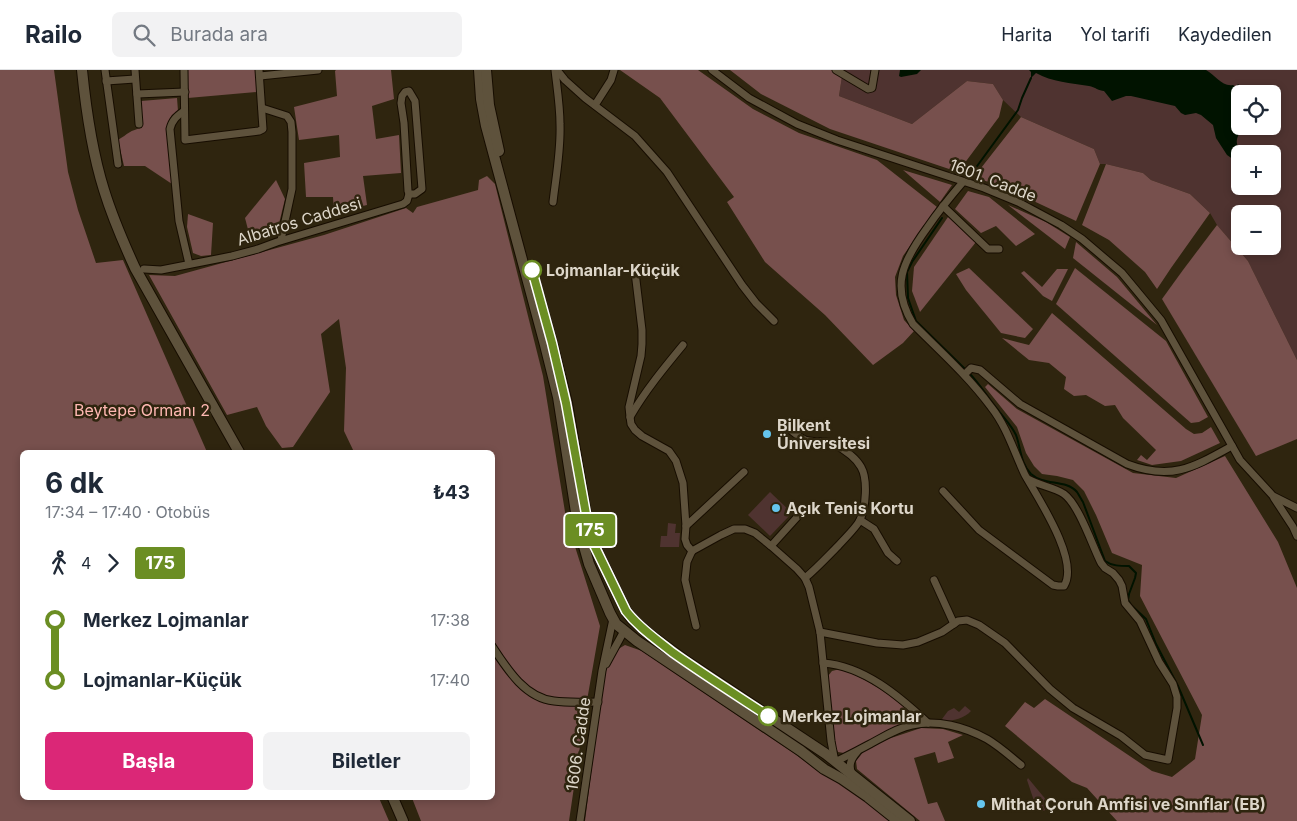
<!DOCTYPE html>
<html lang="tr">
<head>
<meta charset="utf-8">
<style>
  :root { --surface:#fff; --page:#f2f2f3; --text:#1f2937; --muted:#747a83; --line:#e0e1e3; --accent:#db2777 }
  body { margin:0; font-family:Inter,sans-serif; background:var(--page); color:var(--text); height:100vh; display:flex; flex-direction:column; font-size:19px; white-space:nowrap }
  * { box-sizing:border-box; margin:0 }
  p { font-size:16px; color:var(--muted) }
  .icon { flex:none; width:28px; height:28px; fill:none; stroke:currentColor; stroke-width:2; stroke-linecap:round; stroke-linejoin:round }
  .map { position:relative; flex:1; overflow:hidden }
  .panel { position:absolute; left:20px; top:380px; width:475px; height:350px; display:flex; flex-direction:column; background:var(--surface); border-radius:8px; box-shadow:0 2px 8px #0003 }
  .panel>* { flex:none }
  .badge { padding:0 10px; border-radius:4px; font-size:18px; line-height:32px }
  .controls { position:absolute; left:1231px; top:15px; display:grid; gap:10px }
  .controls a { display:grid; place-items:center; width:50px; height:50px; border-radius:8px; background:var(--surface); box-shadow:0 2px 8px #0003; font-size:25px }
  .map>.badge { position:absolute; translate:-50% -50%; box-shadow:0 0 0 2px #fff }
  .legs { display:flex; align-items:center; gap:8px; height:55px; padding:0 25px; font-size:16px }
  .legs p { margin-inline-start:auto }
  .head { display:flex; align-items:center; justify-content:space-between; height:85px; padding:0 25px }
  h1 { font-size:28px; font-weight:700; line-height:38px }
  .action { display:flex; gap:10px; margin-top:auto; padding:10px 25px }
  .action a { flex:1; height:58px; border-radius:8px; background:var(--accent); color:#fff; font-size:20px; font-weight:700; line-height:58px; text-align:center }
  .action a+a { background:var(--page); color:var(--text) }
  ul { padding:0 25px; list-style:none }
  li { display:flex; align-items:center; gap:18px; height:60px; font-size:19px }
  li i { display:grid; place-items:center; width:8px; height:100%; margin:0 6px; background:currentColor }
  li i::after { content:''; width:12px; height:12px; margin:-6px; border:4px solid; border-radius:50%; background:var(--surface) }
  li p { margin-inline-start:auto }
  li:first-child i { background:linear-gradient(#0000 50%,currentColor 0) }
  li:last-child i { background:linear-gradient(currentColor 50%,#0000 0) }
  header { display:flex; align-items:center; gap:30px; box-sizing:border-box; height:70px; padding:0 25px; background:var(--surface); border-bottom:1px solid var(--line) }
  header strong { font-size:24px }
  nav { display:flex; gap:28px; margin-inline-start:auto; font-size:18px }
  .search { width:350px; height:45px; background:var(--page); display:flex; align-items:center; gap:12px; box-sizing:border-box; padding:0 18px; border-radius:8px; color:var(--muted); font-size:19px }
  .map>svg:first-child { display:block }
  .green { fill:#4f3330; fill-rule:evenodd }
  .forest { fill:#77504d }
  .water { fill:#011300 }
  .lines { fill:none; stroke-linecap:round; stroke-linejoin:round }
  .stream { stroke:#011300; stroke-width:2 }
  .street-casing { stroke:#170d00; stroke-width:9 }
  .secondary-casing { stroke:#170d00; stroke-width:12 }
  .street { stroke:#5e523c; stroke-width:7 }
  .secondary { stroke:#5e523c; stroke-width:10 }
  .line-1-casing { stroke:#fff; stroke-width:11 }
  .line-1 { stroke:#6b8e23; stroke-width:8 }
  .stop-1-dot { fill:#fff; stroke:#6b8e23; stroke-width:2.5 }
  .poi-dot { fill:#65c5ee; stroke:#2f250f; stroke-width:2 }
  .labels { text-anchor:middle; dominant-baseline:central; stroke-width:5; stroke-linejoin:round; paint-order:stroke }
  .street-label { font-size:16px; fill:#ddd6c9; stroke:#2f250f }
  .stop-label { font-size:16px; font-weight:bold; fill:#ddd6c9; stroke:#2f250f; text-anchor:start }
  .park-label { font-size:16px; fill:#ffb8b2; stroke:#2f250f }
  .poi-label { font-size:16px; font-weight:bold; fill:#ddd6c9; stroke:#2f250f; text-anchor:start }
</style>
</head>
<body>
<header>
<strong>Railo</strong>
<div class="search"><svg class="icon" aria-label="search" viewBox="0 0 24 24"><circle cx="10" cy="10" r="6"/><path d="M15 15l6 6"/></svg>Burada ara</div>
<nav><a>Harita</a><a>Yol tarifi</a><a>Kaydedilen</a></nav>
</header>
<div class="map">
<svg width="1297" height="751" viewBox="0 0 1297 751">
  <rect width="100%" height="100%" fill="#2f250f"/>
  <!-- green -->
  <g class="green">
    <path d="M843 0H1297V290L1248 191 1217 155 1210 143 1190 124 1151 110 1143 103 1106 94H1100L1094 79 1021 47 1003 30 993 14 967 11 912 54 839 26ZM1240 24H1272V56H1240ZM1240 84H1272V116H1240ZM1240 144H1272V176H1240Z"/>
    <path d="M770 422 792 443 770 466 748 445Z"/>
    <path d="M668 453 676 454 675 463H680L679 477H660L661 466H667Z"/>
    <path d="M965 636 971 641C965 648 953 651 944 651L942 649 948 641 954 638 959 642Z"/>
    <path d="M1028 708 1052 737 1041 742 1037 740 1027 710Z"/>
  </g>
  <!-- forest -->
  <g class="forest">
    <path d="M0 0H54L68 102 78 140 96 193 123 190 207 382H22V728H379L389 751H0Z"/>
    <path d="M187 0H256L257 22 188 28Z"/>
    <path d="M336 0H391L394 29 372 36 376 69 399 65 401 103 363 106 367 135 334 143 333 127H306L304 93 340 87 339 65 299 70 294 37 337 26 335 1Z"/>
    <path d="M620 0H698L753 39 799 63 877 90 937 137 903 186 895 207 896 225 904 250 914 261 903 273 873 295 825 245 765 192 727 132 734 127 660 28Z"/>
    <path d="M730 0H843L839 26 912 54 967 11 993 14 1003 30 999 47 958 102 830 59 761 24Z"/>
    <path d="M177 28 178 41 172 45 167 55 172 114 145 96H124L118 70C128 64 130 60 142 58L141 31Z"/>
    <path d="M1021 47 1094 79 1100 94 1076 151 1006 118 974 107Z"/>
    <path d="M1106 94 1143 103 1151 110 1190 124 1210 143 1171 198 1157 219 1145 202 1109 170 1082 155Z"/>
    <path d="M903 100 952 115 940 132Z"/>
    <path d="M487 106 495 114 543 306 566 448 600 556 585 642 569 751H421L412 728H492V382H354L344 361 346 298 339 249 321 264 330 322 293 377 282 378 266 356 257 337 227 345 149 205 175 206 324 165 406 138 413 143 417 137 478 120 479 110Z"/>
    <path d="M276 110 285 129 276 166 251 171 245 148Z"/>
    <path d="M968 121 989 127 1035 164 1016 176 996 156 981 163 955 139Z"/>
    <path d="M1008 135 1046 152 1070 167 1065 179Z"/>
    <path d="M188 144 213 153 211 185 201 186 193 183 187 157Z"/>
    <path d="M948 147 976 172 920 242 912 221 914 197Z"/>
    <path d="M1217 155 1248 191 1297 290V369L1256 386 1162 229 1183 200Z"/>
    <path d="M1076 172 1117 207 1157 255 1073 188Z"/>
    <path d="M969 198 1033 259 1025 268 1001 263 966 220 956 204Z"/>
    <path d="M1075 198 1166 271 1208 347 1199 352 1191 353 1056 234Z"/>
    <path d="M1057 199H1068L1052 231 1043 226 1021 203 1024 201 1042 217Z"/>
    <path d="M1052 243 1186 359 1194 364 1202 363 1211 357 1220 373 1181 391 1152 395 1137 390 1141 385 1147 390 1156 380 1123 348 1115 335 1105 336 1086 325 1074 326 1064 319 1066 307 1049 293 1029 290 1002 268 1029 275Z"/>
    <path d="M988 314 1017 339 1133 403 1176 408 1225 386 1278 472 1297 518V751H1117L1087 718 1072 712 1005 656 1025 632 1034 638 1045 629 1152 701 1172 707 1195 689 1202 645 1140 526 1142 495 1112 483 1096 445 1084 421 1073 410 1057 406 1042 404 1034 396 1026 383 1017 357 985 317Z"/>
    <path d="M625 575 642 581 795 684 819 702 853 721 889 751H585L604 602 615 581Z"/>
    <path d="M840 599C870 610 893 626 916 648L886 662 844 683 838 682 836 678 828 606 832 601Z"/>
    <path d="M921 658 943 659 963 665 948 672 954 688 938 693 935 682 914 688 928 734 937 732 945 751H920L857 699 856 691 864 681 891 668Z"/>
  </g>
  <!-- water -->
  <g class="water">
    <path d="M900 0H921L917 4 901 7 899 6Z"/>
    <path d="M1029 0H1206C1215 5 1222 17 1233 15L1236 17 1238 14 1240 16 1242 17 1237 21 1240 26V56H1243L1237 61 1240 62C1237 67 1235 73 1239 78H1250L1253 81 1252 84H1240V92H1237L1227 85 1216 68 1213 55 1201 45 1196 43 1185 45 1181 43 1175 36 1131 26H1126L1112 31 1104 21C1099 21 1095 17 1089 16 1071 13 1052 12 1036 3L1031 8V2Z"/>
  </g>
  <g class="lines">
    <!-- stream -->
    <g class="stream">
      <path d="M972 103 1018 40 1022 28 1031 8"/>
      <path d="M942 148 912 192 907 202 908 228 916 251 966 300"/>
      <path d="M969 303C980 314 988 328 998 340 1004 348 1012 356 1016 365 1021 378 1020 393 1031 404 1044 416 1066 409 1077 422 1079 425 1081 429 1083 432L1105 491C1112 496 1120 496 1129 496L1136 503 1135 508 1129 524 1128 530 1131 535 1146 549 1156 574 1178 616 1203 675"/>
    </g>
    <defs>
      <g id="street">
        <path d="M105 0 118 94"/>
        <path d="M135 0 139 54"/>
        <path d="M184 0 185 70 259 61 263 59 259 0"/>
        <path d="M557 0 565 10 585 28 635 66 667 102 742 215 756 233 774 251"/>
        <path d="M712 0 749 28 797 54 837 70 984 118 1018 132 1061 155 1082 169 1122 203 1161 250 1240 390 1273 426 1297 438"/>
        <path d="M836 0 868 19 872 18 875 0"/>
        <path d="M260 6 318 0"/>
        <path d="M106 11 135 9"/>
        <path d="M409 21 415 31 422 119 415 124H409L408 121 404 53 401 33 402 26 405 22Z"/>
        <path d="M137 24 185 22"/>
        <path d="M595 35 611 10 614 0"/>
        <path d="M262 38 287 46 291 52 292 62V119L281 170"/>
        <path d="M184 41C177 46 172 50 170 59L179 151 189 194"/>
        <path d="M553 132C556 106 561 80 560 54 560 36 557 18 555 0"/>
        <path d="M943 136 988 179H999"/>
        <path d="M144 199 161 200 232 186 258 179 277 172 403 134 407 131 409 124"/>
        <path d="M635 202 642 260V274L641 286 629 337 630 347 631 354 635 360 642 366 669 381 676 391 683 413 686 456 685 469 687 475 692 481"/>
        <path d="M965 304 971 298 980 300 1020 334 1127 394C1172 411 1194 397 1232 376"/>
        <path d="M630 347C645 321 664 298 683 275"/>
        <path d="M792 361C797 365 802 370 809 371 819 373 830 370 838 376 847 382 856 388 861 397 868 409 866 437 860 450 856 458 844 469 838 476 827 487 817 498 805 508"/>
        <path d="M943 421 979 460 1053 515 1058 516H1064C1080 491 1038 428 1025 405 1014 382 1007 357 991 337 968 306 940 281 913 254 890 216 903 191 927 158 938 142 950 127 963 112"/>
        <path d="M1274 428 1293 457 1297 466"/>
        <path d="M860 450 874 459 888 483 897 491"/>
        <path d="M686 456 744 402"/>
        <path d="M771 476 799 445"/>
        <path d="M692 481 721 465 734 459H745L755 463 771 476 797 499 805 508 809 517 820 562 831 671 835 692C847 686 859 680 870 674 883 667 897 658 912 655 937 649 965 657 987 669 999 676 1010 686 1021 695"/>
        <path d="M692 481 687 492 685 510 696 556"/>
        <path d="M934 510 954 554"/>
        <path d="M820 562 877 573 903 575 918 572 942 562 958 551 967 550 979 555 1005 573 1050 619 1073 638 1121 666 1145 685 1168 690 1177 638V627L1173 614 1159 592 1140 551 1125 533 1122 516 1119 510 1113 503 1105 498 1101 493C1092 475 1079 435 1064 424 1054 417 1040 416 1028 409"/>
        <path d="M492 576C507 599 525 628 554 631 568 633 583 632 598 632"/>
        <path d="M823 593C864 596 899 626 928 653"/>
        <path d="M606 594 624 561"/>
        <path d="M852 704C848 695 851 689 857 682"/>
        <path d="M580 751 602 601 613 549"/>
      </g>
      <g id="secondary">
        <path d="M82 0C86 40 92 82 104 120 112 146 124 174 135 198L239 382"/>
        <path d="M479 0 481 29 486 56 545 275 558 327 578 455 589 494 610 543 616 554 637 571 801 681 824 699 842 709 868 727 898 751"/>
        <path d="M486 0 489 35 499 81"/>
        <path d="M533 205 552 273 567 333 586 444 594 475 626 541 632 549 649 564 686 591 826 684 910 751"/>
        <path d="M393 728 403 751"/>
      </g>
    </defs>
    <!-- street casing -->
    <use href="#street" class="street-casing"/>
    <!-- secondary casing -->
    <use href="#secondary" class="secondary-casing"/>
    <!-- street -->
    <use href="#street" class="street"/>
    <!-- secondary -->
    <use href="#secondary" class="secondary"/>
  </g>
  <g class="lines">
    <defs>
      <path id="line-1" d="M532 200 552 273 566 333 586 444 594 475 626 541C639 558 656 569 672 582 703 604 736 625 768 646"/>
    </defs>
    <!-- line-1 casing -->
    <use href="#line-1" class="line-1-casing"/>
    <!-- line-1 -->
    <use href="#line-1" class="line-1"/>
  </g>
  <!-- markers -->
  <g class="stop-1-dot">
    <circle cx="532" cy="200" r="9"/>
    <circle cx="768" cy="646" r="9"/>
  </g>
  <g class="poi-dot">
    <circle cx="767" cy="364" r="5"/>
    <circle cx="776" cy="438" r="5"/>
    <circle cx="981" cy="734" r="5"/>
  </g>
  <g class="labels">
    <!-- street labels -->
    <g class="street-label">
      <text transform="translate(993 110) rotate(21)">1601. Cadde</text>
      <text transform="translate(299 151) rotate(-17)">Albatros Caddesi</text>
      <text transform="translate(578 674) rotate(-82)">1606. Cadde</text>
    </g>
    <!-- stop labels -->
    <g class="stop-label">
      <text x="546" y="200">Lojmanlar-Küçük</text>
      <text x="782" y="646">Merkez Lojmanlar</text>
    </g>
    <!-- park labels -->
    <g class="park-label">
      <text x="142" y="340">Beytepe Ormanı 2</text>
    </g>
    <!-- poi labels -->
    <g class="poi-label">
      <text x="777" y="355">Bilkent<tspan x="777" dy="18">Üniversitesi</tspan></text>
      <text x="786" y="438">Açık Tenis Kortu</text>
      <text x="991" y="734">Mithat Çoruh Amfisi ve Sınıflar (EB)</text>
    </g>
  </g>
</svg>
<div class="controls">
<a><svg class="icon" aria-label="locate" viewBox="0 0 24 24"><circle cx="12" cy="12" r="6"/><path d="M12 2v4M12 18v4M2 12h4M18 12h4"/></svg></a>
<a>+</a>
<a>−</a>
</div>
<b class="badge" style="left:590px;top:460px;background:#6b8e23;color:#fff">175</b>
<section class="panel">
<div class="head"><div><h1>6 dk</h1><p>17:34 – 17:40 · Otobüs</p></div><b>₺43</b></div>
<div class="legs"><svg class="icon" aria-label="walk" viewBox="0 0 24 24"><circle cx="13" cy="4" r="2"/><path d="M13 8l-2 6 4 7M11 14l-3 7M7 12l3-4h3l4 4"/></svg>4<svg class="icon" aria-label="forward" viewBox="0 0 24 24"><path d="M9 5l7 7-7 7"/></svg><b class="badge" style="background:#6b8e23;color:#fff">175</b></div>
<ul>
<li><i style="color:#6b8e23"></i><b>Merkez Lojmanlar</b><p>17:38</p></li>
<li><i style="color:#6b8e23"></i><b>Lojmanlar-Küçük</b><p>17:40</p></li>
</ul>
<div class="action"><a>Başla</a><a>Biletler</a></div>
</section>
</div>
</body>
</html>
